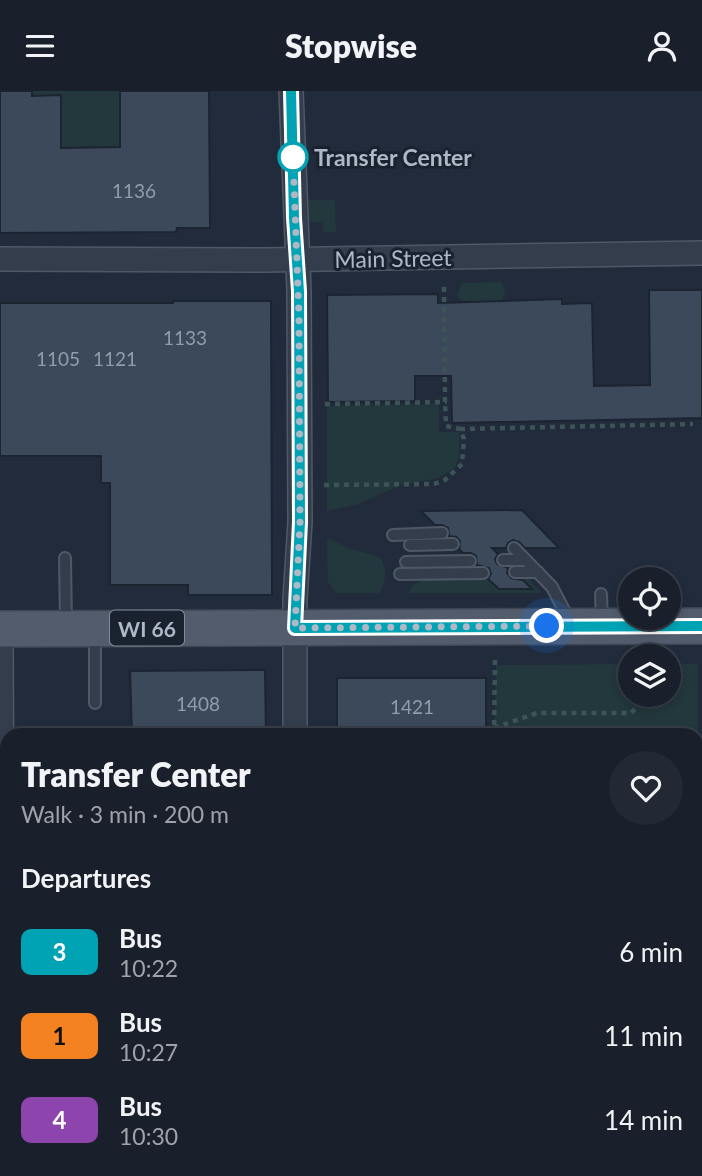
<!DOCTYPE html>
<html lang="en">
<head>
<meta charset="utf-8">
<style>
  :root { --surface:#19202c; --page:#222834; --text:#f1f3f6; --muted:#9fa3a9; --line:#373e48 }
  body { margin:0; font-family:Lato,sans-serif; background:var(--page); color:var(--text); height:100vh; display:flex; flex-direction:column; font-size:26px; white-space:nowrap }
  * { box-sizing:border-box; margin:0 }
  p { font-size:23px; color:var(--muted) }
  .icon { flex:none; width:38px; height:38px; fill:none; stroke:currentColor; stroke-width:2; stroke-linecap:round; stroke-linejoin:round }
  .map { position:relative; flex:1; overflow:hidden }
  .side { position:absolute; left:0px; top:637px; width:704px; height:448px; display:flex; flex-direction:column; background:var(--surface); border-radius:21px 21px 0 0; box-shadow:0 4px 10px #0003,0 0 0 2px var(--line) }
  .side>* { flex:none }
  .badge { padding:0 14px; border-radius:10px; font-size:24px; line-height:46px }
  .fabs { position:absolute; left:618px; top:476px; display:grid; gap:14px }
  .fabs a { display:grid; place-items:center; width:63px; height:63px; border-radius:50%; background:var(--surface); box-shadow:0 4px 10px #0003,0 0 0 2px var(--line); font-size:35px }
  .you { position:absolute; width:35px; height:35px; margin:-18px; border:5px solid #fff; border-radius:50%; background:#1a73e8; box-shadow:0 0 0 10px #1a73e833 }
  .map>.badge { position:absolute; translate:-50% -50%; box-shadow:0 0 0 4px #fff }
  h2 { padding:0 21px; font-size:26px; line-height:63px }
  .round { display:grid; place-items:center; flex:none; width:74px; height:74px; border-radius:37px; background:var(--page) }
  .head { display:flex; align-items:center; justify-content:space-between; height:119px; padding:0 21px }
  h1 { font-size:33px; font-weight:800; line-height:52px }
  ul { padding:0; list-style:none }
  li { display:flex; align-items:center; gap:21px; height:84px; padding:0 21px }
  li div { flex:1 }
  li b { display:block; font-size:26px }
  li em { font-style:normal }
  li .badge { min-width:77px; font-weight:700; text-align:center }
  header { display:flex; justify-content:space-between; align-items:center; height:91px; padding:0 21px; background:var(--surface); font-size:32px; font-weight:800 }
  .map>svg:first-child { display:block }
  .green { fill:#23383c }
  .building { fill:#3c495b; stroke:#1c2432; stroke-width:2 }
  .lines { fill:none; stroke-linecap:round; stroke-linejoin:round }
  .lane-casing { stroke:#4f5866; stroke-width:14 }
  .street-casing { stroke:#4f5866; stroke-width:26 }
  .primary-casing { stroke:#3e4654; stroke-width:38 }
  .path { stroke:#3d5456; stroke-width:4.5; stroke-dasharray:5 5; stroke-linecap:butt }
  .lane { stroke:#343d4b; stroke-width:10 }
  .street { stroke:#343d4b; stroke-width:23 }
  .primary { stroke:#525c6c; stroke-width:35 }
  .line-casing { stroke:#fff; stroke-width:16 }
  .line { stroke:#00a3b4; stroke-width:10 }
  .walk { stroke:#afb8c7; stroke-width:7; stroke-dasharray:0 12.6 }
  .stop-dot { fill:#fff; stroke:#00a3b4; stroke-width:3.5 }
  .labels { text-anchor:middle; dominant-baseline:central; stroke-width:6; stroke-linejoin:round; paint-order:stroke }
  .number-label { font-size:19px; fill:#929cac }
  .shield { fill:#1a2230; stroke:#828b9a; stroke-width:2 }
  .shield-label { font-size:21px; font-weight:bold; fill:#afb8c7 }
  .stop-label { font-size:23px; font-weight:bold; fill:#afb8c7; stroke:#1a2230; text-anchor:start }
  .street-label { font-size:23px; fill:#afb8c7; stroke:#1a2230 }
</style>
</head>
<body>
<header><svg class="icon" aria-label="menu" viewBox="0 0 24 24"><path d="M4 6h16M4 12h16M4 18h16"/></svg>Stopwise<svg class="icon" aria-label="person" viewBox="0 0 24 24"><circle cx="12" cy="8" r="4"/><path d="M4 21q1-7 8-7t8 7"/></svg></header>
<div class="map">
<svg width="702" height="1085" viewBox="0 0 702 1085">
  <rect width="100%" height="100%" fill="#212b3b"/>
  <!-- green -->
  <g class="green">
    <path d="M32 0H120V56L61 57V5H32Z"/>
    <path d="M309 109H335L336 141H323L322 132 309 130Z"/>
    <path d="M501 191 505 200 502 210H461L457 203 462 192Z"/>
    <path d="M439 313V341H459V365L456 375 447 382 438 387 398 395 359 413 327 420V315Z"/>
    <path d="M327 447 351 458 380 466C387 477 387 491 379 502H336L328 491Z"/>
    <path d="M529 488 542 502H408L412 495 422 489Z"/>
    <path d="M630 573V604H668L669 573H698V641L497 642 494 637 496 574Z"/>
  </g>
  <!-- building -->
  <g class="building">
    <path d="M0 0H32V5L61 4V57L120 56V0H209L210 137H177L176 141 0 142Z"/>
    <path d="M649 199H702V327L452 332 451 285H415V310L328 311 327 204 438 203V212L562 208V213L592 212 594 295 650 294Z"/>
    <path d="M173 210H271L272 504H188V494H110V392H101V365H0V212H173Z"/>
    <path d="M522 419 559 457H525L519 451 513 449 508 452 506 457H492L498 463 495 468 497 473 508 477 507 482 511 487 523 489 532 498H499L488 488 491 483 489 477 477 474 476 465 471 462H463L459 458 460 450 456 446 449 445 448 437 442 434H435L421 420Z"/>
    <path d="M265 579 266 644H132L130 580Z"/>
    <rect x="337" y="587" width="149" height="57"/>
  </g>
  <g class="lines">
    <defs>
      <g id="lane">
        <path d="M393 444 442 442"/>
        <path d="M410 454 453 453"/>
        <path d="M514 457 552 496 569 529"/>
        <path d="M65 467 66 534"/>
        <path d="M503 469H524"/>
        <path d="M406 471 470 470"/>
        <path d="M515 481H538"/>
        <path d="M400 483 483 482"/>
        <path d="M601 503 602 532"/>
        <path d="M95 542V612"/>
        <path d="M0 877 7 867"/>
      </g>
      <g id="street">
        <path d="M291 0 299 200 300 431 295 508V644"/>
        <path d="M0 168 265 169 702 162"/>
        <path d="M1 538 2 756 7 779"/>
        <path d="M696 885H702"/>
        <path d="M463 1078 468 1085"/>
      </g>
      <path id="primary" d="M0 538 702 535"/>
    </defs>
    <!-- lane casing -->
    <use href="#lane" class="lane-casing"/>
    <!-- street casing -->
    <use href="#street" class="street-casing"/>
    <!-- primary casing -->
    <use href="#primary" class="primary-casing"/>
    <!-- path -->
    <g class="path">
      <path d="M325 313 445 311 444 193"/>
      <path d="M460 338 693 333"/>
      <path d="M324 394 434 393 445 389 462 373 464 348 460 338 446 335 445 311"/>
      <path d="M668 579 676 571"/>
      <path d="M494 637 537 622H631L647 604"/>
      <path d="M494 644 495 569"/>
    </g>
    <!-- lane -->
    <use href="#lane" class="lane"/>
    <!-- street -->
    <use href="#street" class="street"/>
    <!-- primary -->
    <use href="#primary" class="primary"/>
  </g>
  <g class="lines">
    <defs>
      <path id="line" d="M291 0 294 127 299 200 300 431 295 537 702 535"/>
    </defs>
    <!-- line casing -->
    <use href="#line" class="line-casing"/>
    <!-- line -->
    <use href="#line" class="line"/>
    <!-- walk -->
    <path class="walk" d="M293 66 299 226 300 431 295 537 547 535"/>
  </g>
  <!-- markers -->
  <circle class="stop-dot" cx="293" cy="66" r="14"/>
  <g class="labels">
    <!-- number labels -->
    <g class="number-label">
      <text x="134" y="99">1136</text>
      <text x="185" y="246">1133</text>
      <text x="58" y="267">1105</text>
      <text x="115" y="267">1121</text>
      <text x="198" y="612">1408</text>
      <text x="412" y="615">1421</text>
    </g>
    <!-- shield labels -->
    <rect class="shield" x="110" y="519.5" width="74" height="35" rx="5"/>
    <g class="shield-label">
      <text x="147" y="537">WI 66</text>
    </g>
    <!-- stop labels -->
    <g class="stop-label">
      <text x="314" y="66">Transfer Center</text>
    </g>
    <!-- street labels -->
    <g class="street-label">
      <text transform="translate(393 167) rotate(-1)">Main Street</text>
    </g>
  </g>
</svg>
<div class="fabs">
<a><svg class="icon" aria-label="locate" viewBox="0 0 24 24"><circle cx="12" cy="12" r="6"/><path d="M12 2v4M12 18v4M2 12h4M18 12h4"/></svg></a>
<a><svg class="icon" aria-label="layers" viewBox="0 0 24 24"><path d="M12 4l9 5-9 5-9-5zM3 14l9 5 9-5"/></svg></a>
</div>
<div class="you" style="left:547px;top:535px"></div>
<section class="side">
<div class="head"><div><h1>Transfer Center</h1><p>Walk · 3 min · 200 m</p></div><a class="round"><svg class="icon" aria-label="heart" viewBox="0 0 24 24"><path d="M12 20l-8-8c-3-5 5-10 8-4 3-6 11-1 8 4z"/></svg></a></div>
<h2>Departures</h2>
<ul>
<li><span class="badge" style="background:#00a3b4;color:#fff">3</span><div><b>Bus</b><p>10:22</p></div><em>6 min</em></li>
<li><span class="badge" style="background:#f58220;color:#111">1</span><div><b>Bus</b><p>10:27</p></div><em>11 min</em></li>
<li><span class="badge" style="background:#8e44ad;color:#fff">4</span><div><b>Bus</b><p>10:30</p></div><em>14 min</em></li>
</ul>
</section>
</div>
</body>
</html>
